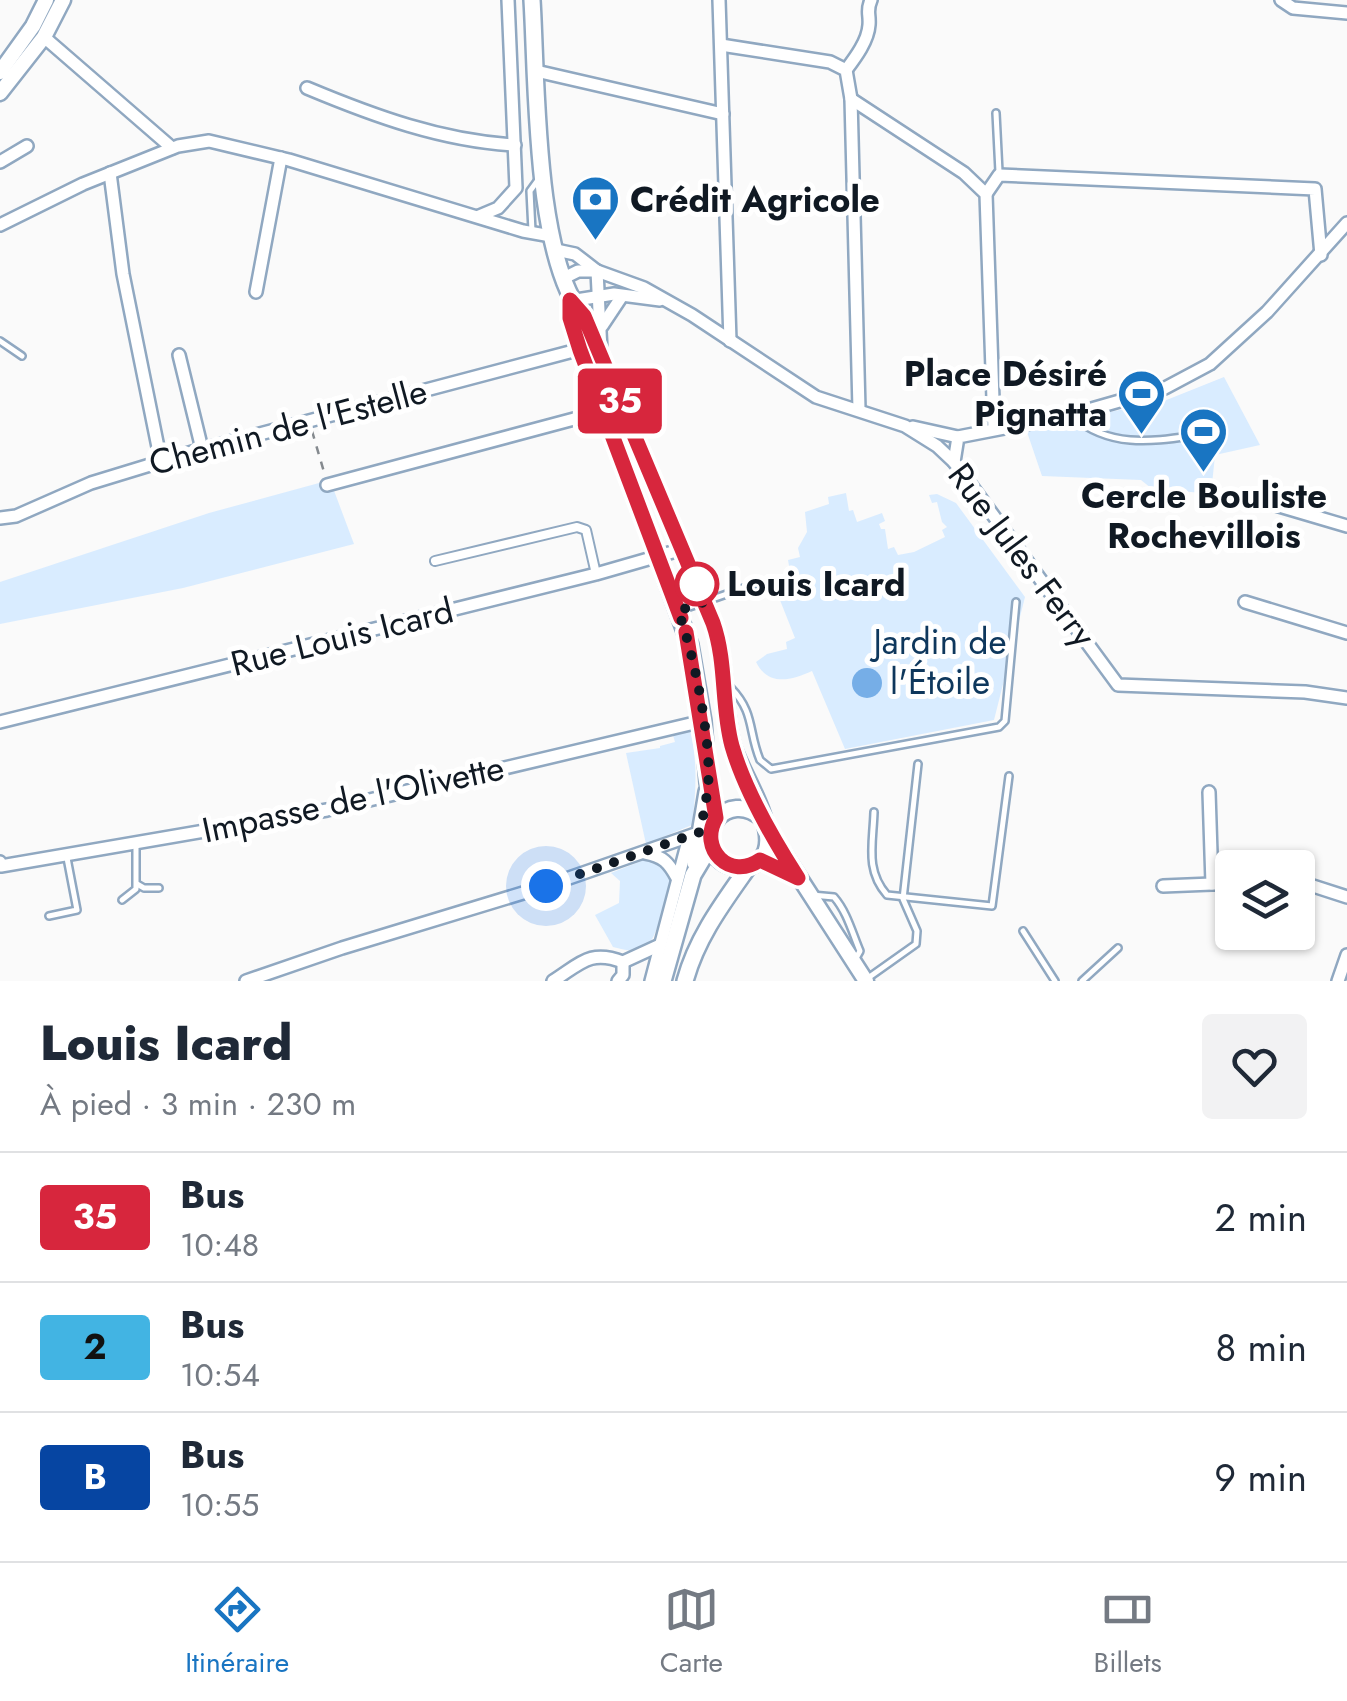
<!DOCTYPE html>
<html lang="fr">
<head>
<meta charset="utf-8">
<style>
  :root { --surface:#fff; --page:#f2f2f3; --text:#1f2937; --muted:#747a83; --line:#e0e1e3; --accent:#1975c2 }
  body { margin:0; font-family:Jost,sans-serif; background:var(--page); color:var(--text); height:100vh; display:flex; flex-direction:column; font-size:38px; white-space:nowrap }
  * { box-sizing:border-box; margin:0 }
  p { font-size:32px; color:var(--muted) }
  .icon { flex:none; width:55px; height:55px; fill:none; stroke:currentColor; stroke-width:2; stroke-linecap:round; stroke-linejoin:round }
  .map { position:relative; height:981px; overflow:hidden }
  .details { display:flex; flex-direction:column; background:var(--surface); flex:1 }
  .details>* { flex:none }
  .badge { padding:0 20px; border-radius:8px; font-size:35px; line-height:65px }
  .fabs { position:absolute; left:1215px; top:850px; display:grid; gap:20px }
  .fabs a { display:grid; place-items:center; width:100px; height:100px; border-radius:10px; background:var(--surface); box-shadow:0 2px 8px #0004; font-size:50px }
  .you { position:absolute; width:50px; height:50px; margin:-25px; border:8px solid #fff; border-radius:50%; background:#1a73e8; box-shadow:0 0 0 15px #1a73e833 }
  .map>.badge { position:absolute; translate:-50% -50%; box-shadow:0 0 0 5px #fff }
  .round { display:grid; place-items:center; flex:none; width:105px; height:105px; border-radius:10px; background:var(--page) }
  .head { display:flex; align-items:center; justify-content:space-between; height:170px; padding:0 40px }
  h1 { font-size:48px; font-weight:800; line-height:75px }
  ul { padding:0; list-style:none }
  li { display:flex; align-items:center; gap:30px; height:130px; padding:0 40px; border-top:2px solid var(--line) }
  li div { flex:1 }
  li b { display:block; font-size:38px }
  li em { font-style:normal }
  li .badge { min-width:110px; font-weight:700; text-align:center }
  .tab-bar { display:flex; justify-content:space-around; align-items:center; height:140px; border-top:2px solid var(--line); background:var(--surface); font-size:28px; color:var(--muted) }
  .tab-bar a { display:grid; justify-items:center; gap:5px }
  .tab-bar .selected { color:var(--accent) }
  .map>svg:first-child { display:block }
  .green { fill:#d9ecff }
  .water { fill:#76aee7 }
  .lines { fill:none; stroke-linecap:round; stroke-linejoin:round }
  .service-casing { stroke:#90a8c1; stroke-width:10 }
  .pedestrian-casing { stroke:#90a8c1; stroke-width:12 }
  .minor-casing { stroke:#90a8c1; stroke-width:16 }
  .tertiary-casing { stroke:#90a8c1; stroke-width:19 }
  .secondary-casing { stroke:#90a8c1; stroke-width:20 }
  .path { stroke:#84898e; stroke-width:2.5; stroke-dasharray:8 8; stroke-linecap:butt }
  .service { stroke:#fff; stroke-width:5 }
  .pedestrian { stroke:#fff; stroke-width:8 }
  .minor { stroke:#fff; stroke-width:11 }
  .tertiary { stroke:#fff; stroke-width:14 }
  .secondary { stroke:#fff; stroke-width:15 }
  .line-casing { stroke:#fff; stroke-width:22 }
  .line { stroke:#d7263d; stroke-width:15 }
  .walk { stroke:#101923; stroke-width:10; stroke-dasharray:0 18 }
  .stop-dot { fill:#fff; stroke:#d7263d; stroke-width:5 }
  .labels { text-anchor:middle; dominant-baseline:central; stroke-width:10; stroke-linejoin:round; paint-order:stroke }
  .poi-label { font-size:35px; font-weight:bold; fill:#101923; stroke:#fff; text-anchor:start }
  .street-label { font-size:35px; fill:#101923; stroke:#fff }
  .stop-label { font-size:35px; font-weight:bold; fill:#101923; stroke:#fff; text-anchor:start }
  .park-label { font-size:35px; fill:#0e375c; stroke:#fff }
</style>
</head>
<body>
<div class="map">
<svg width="1347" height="981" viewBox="0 0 1347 981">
  <rect width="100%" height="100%" fill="#fafafa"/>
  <!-- green -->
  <g class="green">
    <path d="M1224 377 1260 445 1215 455 1211 494 1151 488 1141 480 1042 476 1026 429 1164 401Z"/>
    <path d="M330 480 354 544 183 588 0 624V582L209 513Z"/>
    <path d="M846 493 849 511 853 510 857 522 882 513 885 521 879 524 881 529H885L888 549 894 547 898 555 914 552 945 537 942 530 947 527 942 522 937 502 932 503 929 495 937 494 956 503 1025 597 994 720 845 749 812 671C790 681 768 686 756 662L767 654 787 649 786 642 795 638 776 590 792 583 788 560 800 557 798 548 807 532 805 512 829 504 828 497Z"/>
    <path d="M690 730C698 762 696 792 692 825L646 844 626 753 660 748V746L675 742 672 732Z"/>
    <path d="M649 858 672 871C667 888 659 939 645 948 636 954 623 949 613 947L595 915 619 903 620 881 611 873Z"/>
  </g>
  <!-- water -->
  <circle class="water" cx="867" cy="683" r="15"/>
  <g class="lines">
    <defs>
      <g id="service">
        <path d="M996 113 999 172"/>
        <path d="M532 231 530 191 538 180"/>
        <path d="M0 341 22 356"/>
        <path d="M1073 417C1114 451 1159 440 1206 434"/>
        <path d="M681 610 758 583"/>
        <path d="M731 688C755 713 748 731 760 760L771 769 999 727 1005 721 1016 602"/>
        <path d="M874 812C873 844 865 870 887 895L992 906 1009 776"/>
        <path d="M137 884 144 888H159"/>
        <path d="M812 895 834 897C847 912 852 932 860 951L855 960"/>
        <path d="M122 900 136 889V846"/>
        <path d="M49 916 77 910 67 858"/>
        <path d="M1023 931 1055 981"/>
        <path d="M868 978 916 944 917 931 903 899 918 764"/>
        <path d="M1082 981 1118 948"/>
      </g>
      <path id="pedestrian" d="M435 561 577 527 586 530 596 574"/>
      <g id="minor">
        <path d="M719 0 730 341"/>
        <path d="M1281 0 1293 8 1347 13"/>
        <path d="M44 37 172 148"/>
        <path d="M721 45 830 62 846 70 851 99 859 409"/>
        <path d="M846 70C855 58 868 41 869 25 870 14 866 11 871 0"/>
        <path d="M536 71 723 114"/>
        <path d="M307 88C374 116 442 141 515 145"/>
        <path d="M851 99 964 173 986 194 994 429"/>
        <path d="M0 162 27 146"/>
        <path d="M110 173 123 274 161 462"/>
        <path d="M986 194 999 175 1315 189 1321 255"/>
        <path d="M479 216 498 208 516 188 508 0"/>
        <path d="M0 225 83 184 178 146 209 141 289 160 523 231 551 236"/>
        <path d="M556 250 575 254 597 271 644 288 692 315 816 397 905 426 937 446 954 462 1118 685 1305 692 1347 698"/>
        <path d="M597 271 601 351"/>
        <path d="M562 279 578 271H597"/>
        <path d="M256 292 281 158"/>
        <path d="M570 301 614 294 660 300"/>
        <path d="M602 326 622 296"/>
        <path d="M179 355 202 449"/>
        <path d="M913 427 958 437"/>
        <path d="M954 462 958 437 1067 416 1165 388 1210 364 1267 312 1347 223"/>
        <path d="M327 485 604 411"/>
        <path d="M1269 503 1347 526"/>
        <path d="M0 518 16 516 91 483 199 450 581 349"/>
        <path d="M1245 602 1347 633"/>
        <path d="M0 722 596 574 683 549"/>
        <path d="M1209 792 1212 884H1232"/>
        <path d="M645 853C663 856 669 863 677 878"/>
        <path d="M0 862 1 866 327 810 703 721"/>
        <path d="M1298 885H1310L1347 897"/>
        <path d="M1163 886 1212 884"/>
        <path d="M246 981 342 948 546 886 701 832"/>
        <path d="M553 981C580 964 590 949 623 962L660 945"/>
        <path d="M618 981 623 975V962"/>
        <path d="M651 981 689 837"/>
        <path d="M1338 981 1347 955"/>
      </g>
      <g id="tertiary">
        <path d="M0 72 33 26 46 0"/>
        <path d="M0 93 44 37 63 0"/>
        <path d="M770 832 866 981"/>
        <path d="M760 860 798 878"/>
      </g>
      <g id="secondary">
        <path d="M532 0C537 79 534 258 584 317L713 623C727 662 722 704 732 744 739 773 796 850 750 866 741 869 729 867 721 861 690 836 727 788 762 818"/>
        <path d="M570 301V318L581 349 690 645 703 721 708 783 717 818"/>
        <path d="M695 863 707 792"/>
        <path d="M663 981 693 875 711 845"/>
        <path d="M685 981C697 937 723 903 749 866"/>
      </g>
    </defs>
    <!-- service casing -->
    <use href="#service" class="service-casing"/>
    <!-- pedestrian casing -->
    <use href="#pedestrian" class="pedestrian-casing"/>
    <!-- minor casing -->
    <use href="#minor" class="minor-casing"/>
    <!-- tertiary casing -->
    <use href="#tertiary" class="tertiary-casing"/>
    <!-- secondary casing -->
    <use href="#secondary" class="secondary-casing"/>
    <!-- path -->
    <path class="path" d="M312 431 324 472"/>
    <!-- service -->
    <use href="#service" class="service"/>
    <!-- pedestrian -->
    <use href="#pedestrian" class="pedestrian"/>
    <!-- minor -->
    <use href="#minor" class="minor"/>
    <!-- tertiary -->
    <use href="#tertiary" class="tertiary"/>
    <!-- secondary -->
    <use href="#secondary" class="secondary"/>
  </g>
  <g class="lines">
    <defs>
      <path id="line" d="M681 618 580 350 570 318V300L584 316 713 623C727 663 721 706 732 746 745 791 773 839 798 878L760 860C730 881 698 849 716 818L686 632"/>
    </defs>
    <!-- line casing -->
    <use href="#line" class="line-casing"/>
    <!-- line -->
    <use href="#line" class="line"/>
    <!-- walk -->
    <path class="walk" d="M546 886 700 832C703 817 706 802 708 786 712 743 694 652 678 611L704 602 697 584"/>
  </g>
  <!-- icons -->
  <defs>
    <symbol id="bank-pin" viewBox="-11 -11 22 30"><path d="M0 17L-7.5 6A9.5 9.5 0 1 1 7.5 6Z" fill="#1975c2" stroke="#fff"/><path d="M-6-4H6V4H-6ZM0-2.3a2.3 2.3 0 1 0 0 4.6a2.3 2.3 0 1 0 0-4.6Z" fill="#fff"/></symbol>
    <symbol id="stadium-pin" viewBox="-11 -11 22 30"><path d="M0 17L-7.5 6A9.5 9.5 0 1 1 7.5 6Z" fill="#1975c2" stroke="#fff"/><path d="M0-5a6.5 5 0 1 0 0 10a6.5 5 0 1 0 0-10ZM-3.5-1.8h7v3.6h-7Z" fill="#fff"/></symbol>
  </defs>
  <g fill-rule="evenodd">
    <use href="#bank-pin" x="568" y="172" width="55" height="75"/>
    <use href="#stadium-pin" x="1114" y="366" width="55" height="75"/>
    <use href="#stadium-pin" x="1176" y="404" width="55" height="75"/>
  </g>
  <!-- markers -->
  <circle class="stop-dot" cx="697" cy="584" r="20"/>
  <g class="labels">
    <!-- poi labels -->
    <g class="poi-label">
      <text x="630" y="200">Crédit Agricole</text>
      <text x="1107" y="374" text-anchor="end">Place Désiré<tspan x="1107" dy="40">Pignatta</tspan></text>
      <text x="1204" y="496" text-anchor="middle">Cercle Bouliste<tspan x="1204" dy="40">Rochevillois</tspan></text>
    </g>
    <!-- street labels -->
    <g class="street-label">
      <text transform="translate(288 427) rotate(-15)">Chemin de l'Estelle</text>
      <text transform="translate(1022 555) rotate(53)">Rue Jules Ferry</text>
      <text transform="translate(342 637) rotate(-14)">Rue Louis Icard</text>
      <text transform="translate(353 799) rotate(-12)">Impasse de l'Olivette</text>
    </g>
    <!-- stop labels -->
    <g class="stop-label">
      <text x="727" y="584">Louis Icard</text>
    </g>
    <!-- park labels -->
    <g class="park-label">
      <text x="940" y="642">Jardin de<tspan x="940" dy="40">l'Étoile</tspan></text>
    </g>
  </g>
</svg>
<div class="fabs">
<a><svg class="icon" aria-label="layers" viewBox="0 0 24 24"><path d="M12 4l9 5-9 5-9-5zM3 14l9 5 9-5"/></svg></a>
</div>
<div class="you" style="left:546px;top:886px"></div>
<b class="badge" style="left:620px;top:401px;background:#d7263d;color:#fff">35</b>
</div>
<section class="details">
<div class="head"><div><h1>Louis Icard</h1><p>À pied · 3 min · 230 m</p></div><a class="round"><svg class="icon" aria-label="heart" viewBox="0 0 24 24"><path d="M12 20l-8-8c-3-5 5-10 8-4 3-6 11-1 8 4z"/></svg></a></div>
<ul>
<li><span class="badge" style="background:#d7263d;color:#fff">35</span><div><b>Bus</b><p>10:48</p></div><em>2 min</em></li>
<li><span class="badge" style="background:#42b4e3;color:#111">2</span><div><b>Bus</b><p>10:54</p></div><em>8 min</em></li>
<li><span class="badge" style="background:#0645a2;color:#fff">B</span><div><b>Bus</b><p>10:55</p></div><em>9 min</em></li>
</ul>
</section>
<nav class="tab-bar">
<a class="selected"><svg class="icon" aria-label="directions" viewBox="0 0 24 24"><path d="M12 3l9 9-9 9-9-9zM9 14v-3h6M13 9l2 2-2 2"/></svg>Itinéraire</a>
<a><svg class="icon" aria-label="map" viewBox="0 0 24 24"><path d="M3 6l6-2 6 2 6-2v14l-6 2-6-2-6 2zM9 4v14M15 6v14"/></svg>Carte</a>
<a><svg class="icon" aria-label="tickets" viewBox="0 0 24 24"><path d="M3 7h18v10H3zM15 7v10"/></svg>Billets</a>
</nav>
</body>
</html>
